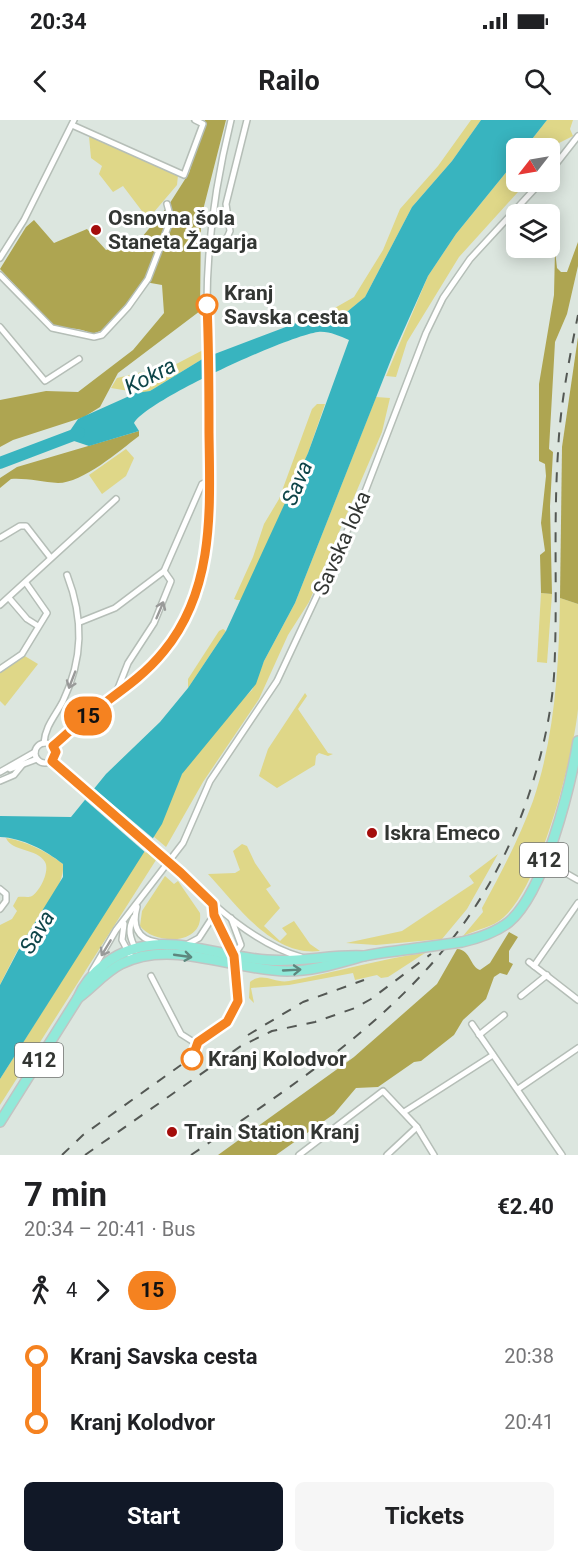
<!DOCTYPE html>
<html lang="en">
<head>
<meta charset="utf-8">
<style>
  :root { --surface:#fff; --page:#f6f6f6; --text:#202124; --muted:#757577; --accent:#111827 }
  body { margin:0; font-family:Roboto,sans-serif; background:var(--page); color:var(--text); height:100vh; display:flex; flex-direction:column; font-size:22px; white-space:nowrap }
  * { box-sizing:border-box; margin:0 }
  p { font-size:20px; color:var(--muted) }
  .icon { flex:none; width:33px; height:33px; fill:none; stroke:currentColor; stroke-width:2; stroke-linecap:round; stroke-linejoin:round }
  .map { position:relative; height:1035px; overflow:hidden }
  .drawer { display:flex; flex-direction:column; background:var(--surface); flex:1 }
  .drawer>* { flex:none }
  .badge { padding:0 12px; border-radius:20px; font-size:21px; line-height:39px }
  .needle { width:39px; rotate:239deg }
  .controls { position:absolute; left:506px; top:18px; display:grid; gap:12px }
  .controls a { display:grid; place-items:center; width:54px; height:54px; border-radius:9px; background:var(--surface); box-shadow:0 3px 15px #0003; font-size:30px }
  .map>.badge { position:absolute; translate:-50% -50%; box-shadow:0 0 0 3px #fff }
  .legs { display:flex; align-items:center; gap:9px; height:66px; padding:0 24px; font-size:20px }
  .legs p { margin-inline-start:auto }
  .summary { display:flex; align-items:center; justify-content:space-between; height:102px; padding:0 24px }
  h1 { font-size:33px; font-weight:700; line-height:45px }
  .action { display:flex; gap:12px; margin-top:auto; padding:12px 24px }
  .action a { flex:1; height:69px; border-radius:9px; background:var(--accent); color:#fff; font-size:24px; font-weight:700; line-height:69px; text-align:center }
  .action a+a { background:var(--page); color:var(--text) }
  ul { padding:0 24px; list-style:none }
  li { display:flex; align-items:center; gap:21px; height:66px; font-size:22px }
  li i { display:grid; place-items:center; width:9px; height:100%; margin:0 8px; background:currentColor }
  li i::after { content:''; width:15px; height:15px; margin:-8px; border:4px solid; border-radius:50%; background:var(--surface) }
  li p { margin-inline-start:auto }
  li:first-child i { background:linear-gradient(#0000 50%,currentColor 0) }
  li:last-child i { background:linear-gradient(currentColor 50%,#0000 0) }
  .status { display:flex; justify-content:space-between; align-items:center; height:42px; padding:0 30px; background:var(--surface); direction:ltr }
  .status svg { height:16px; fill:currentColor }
  header { display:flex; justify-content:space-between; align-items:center; height:78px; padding:0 24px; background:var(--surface); font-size:27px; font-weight:700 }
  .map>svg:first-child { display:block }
  .green { fill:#dfd788 }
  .forest { fill:#aea551 }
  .water { fill:#38b4bf }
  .pier { fill:#dce6df }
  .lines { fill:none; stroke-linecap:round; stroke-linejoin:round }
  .river { stroke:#38b4bf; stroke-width:12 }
  .street-casing { stroke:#b5beb7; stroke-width:8 }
  .primary-casing { stroke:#c2c3c2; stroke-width:12 }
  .street { stroke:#fff; stroke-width:5 }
  .primary { stroke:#91e9d9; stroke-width:9 }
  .rail { stroke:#545854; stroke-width:2; stroke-dasharray:10 10; stroke-linecap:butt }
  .street-bridge-casing { stroke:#b5beb7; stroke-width:8; stroke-linecap:butt }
  .primary-bridge-casing { stroke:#c2c3c2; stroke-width:12; stroke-linecap:butt }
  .street-bridge { stroke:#fff; stroke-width:5 }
  .primary-bridge { stroke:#91e9d9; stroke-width:9 }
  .oneway { stroke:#999a99 }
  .oneway2 { stroke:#5d877e }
  .line-1-casing { stroke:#fff; stroke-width:14 }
  .line-1 { stroke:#f58220; stroke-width:9 }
  .poi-dot { fill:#a40d0b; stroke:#fff; stroke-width:2 }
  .stop-1-dot { fill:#fff; stroke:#f58220; stroke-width:3 }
  .labels { text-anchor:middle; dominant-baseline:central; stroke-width:6; stroke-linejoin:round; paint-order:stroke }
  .shield { fill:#fff; stroke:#707270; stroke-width:1.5 }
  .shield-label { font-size:20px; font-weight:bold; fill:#333633 }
  .poi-label { font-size:21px; font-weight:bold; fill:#333633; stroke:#fff; text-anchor:start }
  .stop-label { font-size:21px; font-weight:bold; fill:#333633; stroke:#fff; text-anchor:start }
  .street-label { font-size:21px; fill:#333633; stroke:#fff }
  .water-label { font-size:22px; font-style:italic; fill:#0e4549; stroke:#fff }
</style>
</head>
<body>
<div class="status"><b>20:34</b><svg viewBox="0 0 49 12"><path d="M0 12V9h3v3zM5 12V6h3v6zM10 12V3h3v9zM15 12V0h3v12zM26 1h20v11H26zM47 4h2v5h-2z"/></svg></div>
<header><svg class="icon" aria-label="back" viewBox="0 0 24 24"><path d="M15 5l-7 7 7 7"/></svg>Railo<svg class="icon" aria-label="search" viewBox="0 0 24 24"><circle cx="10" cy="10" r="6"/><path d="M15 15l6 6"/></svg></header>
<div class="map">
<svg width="578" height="1035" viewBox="0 0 578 1035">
  <rect width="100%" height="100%" fill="#dce6df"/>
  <!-- green -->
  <g class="green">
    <path d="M471 0H481L452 41 412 87 365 177 348 191 336 194 333 189 354 177 383 130 400 89 438 46Z"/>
    <path d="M547 0H573L570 9 573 16 549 28H525Z"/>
    <path d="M89 16 178 55 177 65 148 99 123 66 113 72 99 54 102 46 91 38Z"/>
    <path d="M516 40V62H527L459 137 407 222 396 257 386 256 428 156 456 114Z"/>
    <path d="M203 230 204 238 150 271 141 273 111 268 117 258 142 252H161Z"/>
    <path d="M376 277 390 278 382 312 309 482 288 515 259 579 203 662 166 727 153 716C166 698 170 676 180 657 197 625 226 595 252 570L264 541 295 483Z"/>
    <path d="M317 284H325L308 333 242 480H237L234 479 253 437 264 404 279 379 312 289Z"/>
    <path d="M126 329 134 338 126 356 102 374 89 355Z"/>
    <path d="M541 473 552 474 547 543 537 542Z"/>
    <path d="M560 478 578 484C578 518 578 554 578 589 573 638 541 763 504 797 492 808 477 809 463 816L483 792 482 788C501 753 519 719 533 681 555 616 559 546 560 478Z"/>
    <path d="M223 509 226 511 188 568V559L219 511Z"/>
    <path d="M23 535 38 544 5 586 0 581V552Z"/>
    <path d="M305 573 307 576 298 589 328 633 333 634 328 636 319 633 316 636 315 645 277 668 259 656 268 629Z"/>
    <path d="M6 718C27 721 47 732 63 744 66 766 34 804 22 823 14 836 7 851 0 865V805L12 799 17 791 13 786 18 777C23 776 28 778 32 776 40 771 50 751 45 742 37 728 12 732 6 718Z"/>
    <path d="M242 724 247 726 255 743 271 766 266 769 280 788 264 806 280 821 287 814 282 808 294 801 310 824 320 831C272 837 237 785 208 754L235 753 240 750 233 731Z"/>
    <path d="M144 730 156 740 0 985V959Z"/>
    <path d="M498 734 467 789 442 819 376 825 346 823 402 811 474 763 469 756Z"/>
    <path d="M165 756 174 764 178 761 200 793C204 826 154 825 140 806L142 791Z"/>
    <path d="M425 833 388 857 381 858 377 855 355 860 353 853 289 865 251 868 254 883 249 878 250 862C263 851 275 864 289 861 333 853 379 839 425 833Z"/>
  </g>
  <!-- forest -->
  <g class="forest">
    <path d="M205 0H226L201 98 200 191 118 253 100 287 84 297 13 320 0 327V280L46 271 78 272 133 230 164 193 162 165 145 162 106 209 92 214C78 206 67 210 53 206L0 149 26 107 34 100 54 123 87 109 106 130 142 117 168 86 189 53Z"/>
    <path d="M578 122V146L567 194 555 222 549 329 553 332 550 386 552 474 541 473 540 435 545 431 541 403 546 356 545 344 539 341V264L554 175 555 130 557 148 561 152H567Z"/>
    <path d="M578 217V484L560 478 562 327Z"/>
    <path d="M139 311V316C119 331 83 363 58 363 42 362 27 358 11 359L0 368V358L17 347Z"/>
    <path d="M509 812 518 817 509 831V842L513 844 507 855 500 853 494 857 486 879 463 900 454 915 421 941 414 942 378 967 356 968 334 994 276 1035H218L354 937 437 864 457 829C471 830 470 847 480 850L490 843Z"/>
  </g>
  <!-- water -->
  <path class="water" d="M481 0H547L525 28H516V40L456 114 428 156 394 232 295 483 264 541 256 564 182 654 162 704 0 959V865L21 825 63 757V744C45 730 23 718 0 717V696L71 697 106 654 160 602 188 568 226 511 308 333 349 220C339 216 329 211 318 212 288 216 149 279 134 303L139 311 89 326 65 318 78 299 136 273 150 271 204 238 307 199 348 191 365 177 412 87 452 41Z"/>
  <!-- pier -->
  <path class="pier" d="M92 667 155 720 146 733 83 678Z"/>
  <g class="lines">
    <!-- river -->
    <path class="river" d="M0 343 79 313"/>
    <defs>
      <g id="street">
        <path d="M72 5 184 55 203 4 195 0"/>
        <path d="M549 53 578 16"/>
        <path d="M209 124 226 120 230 111 226 84 247 0"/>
        <path d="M0 138 24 100 74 0"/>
        <path d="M0 155 52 208 94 217 102 215 128 187 148 159 171 99 167 84"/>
        <path d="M0 207 45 261 79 239"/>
        <path d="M0 418 20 406H26L50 437"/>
        <path d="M9 478 27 499 38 506"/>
        <path d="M0 485 116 379"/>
        <path d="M80 502 115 488 164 451 202 364 210 360"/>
        <path d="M0 549 22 534 47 493 26 463"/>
        <path d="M115 576 128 543 154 503 171 461 164 451"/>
        <circle cx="45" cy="633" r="10"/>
        <path d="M44 623C45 606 56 595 63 581 83 539 84 499 67 455"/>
        <path d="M53 626C95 589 150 558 180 510 215 454 210 379 209 316 209 272 207 228 207 184 207 121 216 61 231 0"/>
        <path d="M10 649 37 639"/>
        <path d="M0 652 35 632"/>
        <path d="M0 661 14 655 23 644"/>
        <path d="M562 751 578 760"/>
        <path d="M181 753C214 786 255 824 301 837"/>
        <path d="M0 769 6 774V781L0 789"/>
        <path d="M137 787C132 805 137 819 156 822"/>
        <path d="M134 797C127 809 130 818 136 830"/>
        <path d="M231 798 241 825 234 835"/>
        <path d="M124 804 122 820 132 839"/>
        <path d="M186 825 199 818 214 795"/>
        <path d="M529 842 578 880"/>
        <path d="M534 846 578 783"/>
        <path d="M92 851 116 810 183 723 210 661 277 561 363 377 426 213 443 178 470 139 541 62"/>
        <path d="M151 856 181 914 192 921 198 922 227 902 238 881 234 836 214 795 213 784"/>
        <path d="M521 876 547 855"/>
        <path d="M472 904 562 1035"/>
        <path d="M479 915 504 895"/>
        <path d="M518 969 578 928"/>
        <path d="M404 992 493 935"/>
        <path d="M299 1035 383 971 417 1007 434 1035"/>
        <path d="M387 1035 417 1007"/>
      </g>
      <g id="primary">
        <path d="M462 822C479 818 495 813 509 802 545 771 570 668 578 621"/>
        <path d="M78 878C93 867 105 852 121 844 172 818 234 851 287 851 314 851 338 843 364 836 381 832 400 831 418 828"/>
        <path d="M0 1002 78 878C84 863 93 853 106 843 157 805 213 837 267 840 300 843 332 834 364 836"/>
      </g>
    </defs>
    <!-- street casing -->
    <use href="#street" class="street-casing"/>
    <!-- primary casing -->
    <use href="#primary" class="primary-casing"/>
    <!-- street -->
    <use href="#street" class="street"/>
    <!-- primary -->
    <use href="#primary" class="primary"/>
    <!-- rail -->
    <g class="rail">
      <path d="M248 915 303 882 364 860"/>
      <path d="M62 1035 83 1015 181 945"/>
      <path d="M85 1035 241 926 272 911 315 902 355 888 371 879 431 834"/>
      <path d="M191 1035C336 936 469 853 528 677 541 639 551 597 554 556 558 482 553 407 558 332 560 286 569 240 578 195"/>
    </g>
    <defs>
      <path id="street-bridge" d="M60 648 181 753"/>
      <path id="primary-bridge" d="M418 828 462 822"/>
    </defs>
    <!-- street-bridge casing -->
    <use href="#street-bridge" class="street-bridge-casing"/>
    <!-- primary-bridge casing -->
    <use href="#primary-bridge" class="primary-bridge-casing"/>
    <!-- street-bridge -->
    <use href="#street-bridge" class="street-bridge"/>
    <!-- primary-bridge -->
    <use href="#primary-bridge" class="primary-bridge"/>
  </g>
  <!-- one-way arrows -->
  <defs><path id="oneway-shaft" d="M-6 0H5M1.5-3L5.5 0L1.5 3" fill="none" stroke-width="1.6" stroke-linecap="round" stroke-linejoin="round" transform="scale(1.5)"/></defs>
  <g class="oneway">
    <use href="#oneway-shaft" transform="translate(160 490) rotate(-67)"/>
    <use href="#oneway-shaft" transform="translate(72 560) rotate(111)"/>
    <use href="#oneway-shaft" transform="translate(106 828) rotate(121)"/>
  </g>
  <g class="oneway2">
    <use href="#oneway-shaft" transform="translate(183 836) rotate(8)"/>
    <use href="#oneway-shaft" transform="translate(292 850) rotate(-3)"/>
  </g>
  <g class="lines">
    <defs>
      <path id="line-1" d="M192 939 198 922 227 902 238 881 234 836 214 795 213 784 181 753 52 641 56 632 53 626C67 614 80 601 95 590 119 572 144 556 164 531 215 469 210 389 209 313 209 270 209 228 207 185"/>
    </defs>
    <!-- line-1 casing -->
    <use href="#line-1" class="line-1-casing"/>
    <!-- line-1 -->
    <use href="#line-1" class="line-1"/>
  </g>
  <!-- markers -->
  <g class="poi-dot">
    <circle cx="96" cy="110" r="6"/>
    <circle cx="372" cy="713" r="6"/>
    <circle cx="172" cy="1012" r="6"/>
  </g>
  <g class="stop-1-dot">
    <circle cx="207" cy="185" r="10"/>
    <circle cx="192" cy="939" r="10"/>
  </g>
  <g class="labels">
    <!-- shield labels -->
    <g class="shield">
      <rect x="520" y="723" width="48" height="34" rx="4.5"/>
      <rect x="15" y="923" width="48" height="34" rx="4.5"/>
    </g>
    <g class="shield-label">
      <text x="544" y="740">412</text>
      <text x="39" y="940">412</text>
    </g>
    <!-- poi labels -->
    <g class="poi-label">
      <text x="108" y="98">Osnovna šola<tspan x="108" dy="24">Staneta Žagarja</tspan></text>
      <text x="384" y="713">Iskra Emeco</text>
      <text x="184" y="1012">Train Station Kranj</text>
    </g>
    <!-- stop labels -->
    <g class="stop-label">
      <text x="224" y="173">Kranj<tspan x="224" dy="24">Savska cesta</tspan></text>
      <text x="208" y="939">Kranj Kolodvor</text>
    </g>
    <!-- street labels -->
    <g class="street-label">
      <text transform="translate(342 423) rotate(-66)">Savska loka</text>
    </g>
    <!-- water labels -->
    <g class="water-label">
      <text transform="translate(150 256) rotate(-27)">Kokra</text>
      <text transform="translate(297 363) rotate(-67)">Sava</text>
      <text transform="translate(37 812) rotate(-59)">Sava</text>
    </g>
  </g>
</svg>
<div class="controls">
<a><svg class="needle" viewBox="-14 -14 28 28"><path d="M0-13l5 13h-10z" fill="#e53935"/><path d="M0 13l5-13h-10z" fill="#757577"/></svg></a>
<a><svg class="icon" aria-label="layers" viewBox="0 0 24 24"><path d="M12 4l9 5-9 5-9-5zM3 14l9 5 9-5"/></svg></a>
</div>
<b class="badge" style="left:88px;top:596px;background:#f58220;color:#111">15</b>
</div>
<section class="drawer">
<div class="summary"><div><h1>7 min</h1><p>20:34 – 20:41 · Bus</p></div><b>€2.40</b></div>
<div class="legs"><svg class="icon" aria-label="walk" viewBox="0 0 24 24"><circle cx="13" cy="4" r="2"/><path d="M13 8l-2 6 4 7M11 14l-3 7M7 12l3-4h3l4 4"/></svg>4<svg class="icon" aria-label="forward" viewBox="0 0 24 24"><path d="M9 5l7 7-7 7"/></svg><b class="badge" style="background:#f58220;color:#111">15</b></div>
<ul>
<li><i style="color:#f58220"></i><b>Kranj Savska cesta</b><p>20:38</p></li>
<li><i style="color:#f58220"></i><b>Kranj Kolodvor</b><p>20:41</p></li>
</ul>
<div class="action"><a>Start</a><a>Tickets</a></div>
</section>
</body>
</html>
